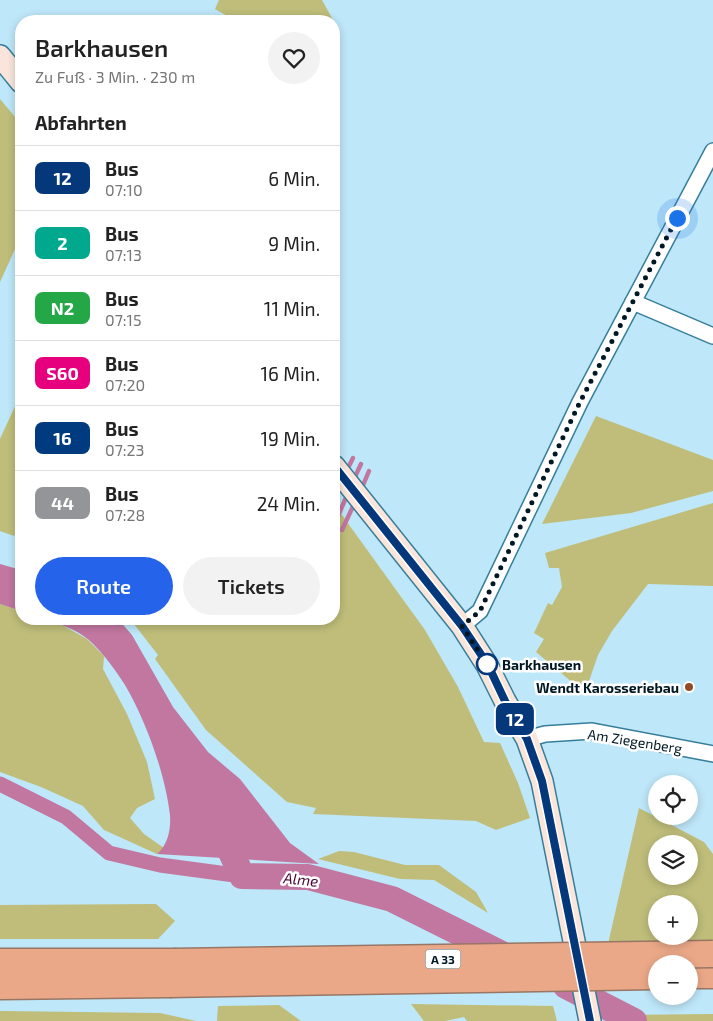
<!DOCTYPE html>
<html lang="de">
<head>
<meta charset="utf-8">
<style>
  :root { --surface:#fff; --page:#f2f2f2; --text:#222; --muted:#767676; --line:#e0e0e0; --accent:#2563eb }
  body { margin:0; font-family:"Exo 2",sans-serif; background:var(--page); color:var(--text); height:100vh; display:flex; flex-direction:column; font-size:19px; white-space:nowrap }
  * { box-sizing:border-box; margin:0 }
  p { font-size:16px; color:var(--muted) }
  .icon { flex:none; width:28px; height:28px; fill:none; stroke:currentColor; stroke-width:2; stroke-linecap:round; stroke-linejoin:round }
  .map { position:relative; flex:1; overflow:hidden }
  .details { position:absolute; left:15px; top:15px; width:325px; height:610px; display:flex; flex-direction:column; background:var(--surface); border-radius:20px; box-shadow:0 2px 8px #0003 }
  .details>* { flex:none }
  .badge { padding:0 10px; border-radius:8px; font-size:18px; line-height:32px }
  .fabs { position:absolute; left:648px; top:775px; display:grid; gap:10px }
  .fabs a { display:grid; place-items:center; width:50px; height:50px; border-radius:50%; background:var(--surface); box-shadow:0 2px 8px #0003; font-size:25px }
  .you { position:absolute; width:25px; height:25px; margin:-12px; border:4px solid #fff; border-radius:50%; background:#1a73e8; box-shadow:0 0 0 8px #1a73e833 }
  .map>.badge { position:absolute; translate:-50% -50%; box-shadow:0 0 0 2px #fff }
  h2 { padding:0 20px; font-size:19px; line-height:45px }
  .round { display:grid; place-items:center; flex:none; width:52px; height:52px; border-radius:26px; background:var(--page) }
  .head { display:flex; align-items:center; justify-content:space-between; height:85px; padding:0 20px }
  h1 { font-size:24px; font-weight:600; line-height:38px }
  .primary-button { display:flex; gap:10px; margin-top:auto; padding:10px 20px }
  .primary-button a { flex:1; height:58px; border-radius:30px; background:var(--accent); color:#fff; font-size:20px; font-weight:600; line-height:58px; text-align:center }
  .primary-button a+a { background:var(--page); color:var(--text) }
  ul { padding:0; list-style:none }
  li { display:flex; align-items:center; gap:15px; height:65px; padding:0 20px; border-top:1px solid var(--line) }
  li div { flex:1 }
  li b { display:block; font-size:19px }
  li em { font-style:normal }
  li .badge { min-width:55px; font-weight:700; text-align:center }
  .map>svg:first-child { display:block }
  .green { fill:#bfbd79; fill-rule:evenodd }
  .water { fill:#c277a0 }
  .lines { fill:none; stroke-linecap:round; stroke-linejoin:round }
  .stream { stroke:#c277a0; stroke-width:4.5 }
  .canal { stroke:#c277a0; stroke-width:15 }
  .river { stroke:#c277a0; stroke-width:26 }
  .street-casing { stroke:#367e9a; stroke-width:18 }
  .secondary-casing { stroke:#367e9a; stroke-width:24 }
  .highway-casing { stroke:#987665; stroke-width:29 }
  .street { stroke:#fff; stroke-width:15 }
  .secondary { stroke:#f9e5db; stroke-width:21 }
  .highway { stroke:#eaa888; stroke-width:26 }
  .highway-bridge-casing { stroke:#987665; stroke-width:29; stroke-linecap:butt }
  .highway-bridge { stroke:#eaa888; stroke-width:26 }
  .line-casing { stroke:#fff; stroke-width:11 }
  .line { stroke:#05377b; stroke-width:8 }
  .walk { stroke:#001823; stroke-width:5; stroke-dasharray:0 9 }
  .stop-dot { fill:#fff; stroke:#05377b; stroke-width:2.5 }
  .poi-dot { fill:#924b26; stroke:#fff; stroke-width:2 }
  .labels { text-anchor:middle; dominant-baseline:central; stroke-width:5; stroke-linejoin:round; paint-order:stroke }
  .shield { fill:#fff; stroke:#4c5d65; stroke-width:1 }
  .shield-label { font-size:12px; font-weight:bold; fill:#001823 }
  .stop-label { font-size:14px; font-weight:bold; fill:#001823; stroke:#fff; text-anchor:start }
  .poi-label { font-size:14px; font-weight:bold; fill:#001823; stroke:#fff; text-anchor:end }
  .street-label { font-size:14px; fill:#001823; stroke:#fff }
  .water-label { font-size:15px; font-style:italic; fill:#4b0634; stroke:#fff }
</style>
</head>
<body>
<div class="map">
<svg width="713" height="1021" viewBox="0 0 713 1021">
  <rect width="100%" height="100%" fill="#bee7f9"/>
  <!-- green -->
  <g class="green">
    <path d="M219 0H322L337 27 334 33V21H236L215 9Z"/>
    <path d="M0 99 21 124V236L0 282Z"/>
    <path d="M21 393V521L14 536 0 531V439Z"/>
    <path d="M596 416 713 460V491L631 513 542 524Z"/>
    <path d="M713 503V586L648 584 612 631 598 655 585 693 536 652 544 639 534 633 548 603 552 605 562 587 559 568H549L545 553Z"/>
    <path d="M334 504 425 630 458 687 484 742 500 743 518 783 530 818 496 830 476 821 313 814 316 808 287 802 206 730 155 659 158 655 130 619H334Z"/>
    <path d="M0 604 21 611V619H44L64 626 87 639 104 656 103 669 127 714 147 762 155 799 137 808 130 818 144 834 164 848 157 854 104 830 83 806 41 787 0 772Z"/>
    <path d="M639 808 704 842 713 854V974L608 944ZM656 844H689V876H656ZM656 904H689V936H656Z"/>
    <path d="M339 851 354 852 405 865H439L476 892 488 913 434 880 400 879 318 859Z"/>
    <path d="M156 904 175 921 158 939H0V905Z"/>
    <path d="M411 1004 553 1006 557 1021H467L464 1017 445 1021H424Z"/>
    <path d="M279 1005 301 1021H217L218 1006Z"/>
    <path d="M0 1011 160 1013 196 1021H0Z"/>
    <path d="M713 1014V1021H621L620 1015Z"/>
  </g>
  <!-- water -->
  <g class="water">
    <path d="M0 564 21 570V611L0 604Z"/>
    <path d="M44 619H118L132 635 173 707 208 752 240 779 290 843 319 864 157 854C168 845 171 829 170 815 165 773 146 721 125 685 115 669 102 652 89 640 76 629 59 624 44 619Z"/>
  </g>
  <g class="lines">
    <!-- stream -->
    <g class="stream">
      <path d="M346 472 353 458"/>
      <path d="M353 481 361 464"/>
      <path d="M361 490 369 471"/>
      <path d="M334 500 341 484"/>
      <path d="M334 525 348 493"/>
      <path d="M342 530 355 502"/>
    </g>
    <!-- canal -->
    <path class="canal" d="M0 784 66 817 109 853 160 865 242 876"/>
    <!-- river -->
    <g class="river">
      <path d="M219 826 242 876 308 877 392 899 514 960"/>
      <path d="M566 986 634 1021"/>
    </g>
    <defs>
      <g id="street">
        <path d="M633 302 713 336"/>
        <path d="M462 626 480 611 580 402 713 151"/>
        <path d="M527 739 545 734 592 731 713 754"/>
      </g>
      <g id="secondary">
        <path d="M0 56 21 82"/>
        <path d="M334 466 462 626 487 665 505 701 527 739 542 781 590 1021"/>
      </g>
      <g id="highway">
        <path d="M0 962H174"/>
        <path d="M689 975H713"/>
        <path d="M0 986 169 984"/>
      </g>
    </defs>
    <!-- street casing -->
    <use href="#street" class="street-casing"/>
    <!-- secondary casing -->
    <use href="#secondary" class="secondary-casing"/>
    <!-- highway casing -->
    <use href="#highway" class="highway-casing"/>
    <!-- street -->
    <use href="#street" class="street"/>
    <!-- secondary -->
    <use href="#secondary" class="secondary"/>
    <!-- highway -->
    <use href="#highway" class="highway"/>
    <defs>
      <g id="highway-bridge">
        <path d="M174 962 713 954"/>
        <path d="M169 984 656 976"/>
      </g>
    </defs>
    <!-- highway-bridge casing -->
    <use href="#highway-bridge" class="highway-bridge-casing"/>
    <!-- highway-bridge -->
    <use href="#highway-bridge" class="highway-bridge"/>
  </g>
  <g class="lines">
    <defs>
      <path id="line" d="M334 466 462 626 488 665 505 701 527 739 542 781 590 1021"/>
    </defs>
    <!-- line casing -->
    <use href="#line" class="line-casing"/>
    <!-- line -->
    <use href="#line" class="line"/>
    <!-- walk -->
    <path class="walk" d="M487 664 462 626 480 611 580 402 677 218"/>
  </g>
  <!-- markers -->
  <circle class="stop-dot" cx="487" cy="664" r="10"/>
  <circle class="poi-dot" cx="689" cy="687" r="5"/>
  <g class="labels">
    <!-- shield labels -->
    <rect class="shield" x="425.5" y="949.5" width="35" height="19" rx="4"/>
    <g class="shield-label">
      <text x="443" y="959">A 33</text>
    </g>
    <!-- stop labels -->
    <g class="stop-label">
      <text x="502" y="664">Barkhausen</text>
    </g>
    <!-- poi labels -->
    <g class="poi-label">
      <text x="679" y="687">Wendt Karosseriebau</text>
    </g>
    <!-- street labels -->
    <g class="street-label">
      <text transform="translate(635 741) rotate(9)">Am Ziegenberg</text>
    </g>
    <!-- water labels -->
    <g class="water-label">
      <text transform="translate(301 879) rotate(6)">Alme</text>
    </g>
  </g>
</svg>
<div class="fabs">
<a><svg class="icon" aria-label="locate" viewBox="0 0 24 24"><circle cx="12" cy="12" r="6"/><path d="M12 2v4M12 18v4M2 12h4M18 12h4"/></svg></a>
<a><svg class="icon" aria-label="layers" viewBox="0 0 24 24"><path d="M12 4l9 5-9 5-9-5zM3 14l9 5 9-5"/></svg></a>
<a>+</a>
<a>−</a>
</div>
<div class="you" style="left:677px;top:218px"></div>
<b class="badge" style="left:515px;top:719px;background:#05377b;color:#fff">12</b>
<section class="details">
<div class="head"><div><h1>Barkhausen</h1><p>Zu Fuß · 3 Min. · 230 m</p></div><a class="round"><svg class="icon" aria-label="heart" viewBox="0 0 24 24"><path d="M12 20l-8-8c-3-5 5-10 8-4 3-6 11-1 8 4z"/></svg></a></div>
<h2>Abfahrten</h2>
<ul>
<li><span class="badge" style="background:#05377b;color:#fff">12</span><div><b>Bus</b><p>07:10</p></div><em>6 Min.</em></li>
<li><span class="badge" style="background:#00a88e;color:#fff">2</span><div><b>Bus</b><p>07:13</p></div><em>9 Min.</em></li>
<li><span class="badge" style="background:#24a847;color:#fff">N2</span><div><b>Bus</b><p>07:15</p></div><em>11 Min.</em></li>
<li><span class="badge" style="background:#e6007e;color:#fff">S60</span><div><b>Bus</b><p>07:20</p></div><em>16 Min.</em></li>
<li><span class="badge" style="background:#003b80;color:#fff">16</span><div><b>Bus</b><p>07:23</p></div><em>19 Min.</em></li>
<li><span class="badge" style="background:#949599;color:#fff">44</span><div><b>Bus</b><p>07:28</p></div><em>24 Min.</em></li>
</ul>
<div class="primary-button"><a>Route</a><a>Tickets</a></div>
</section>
</div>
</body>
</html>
